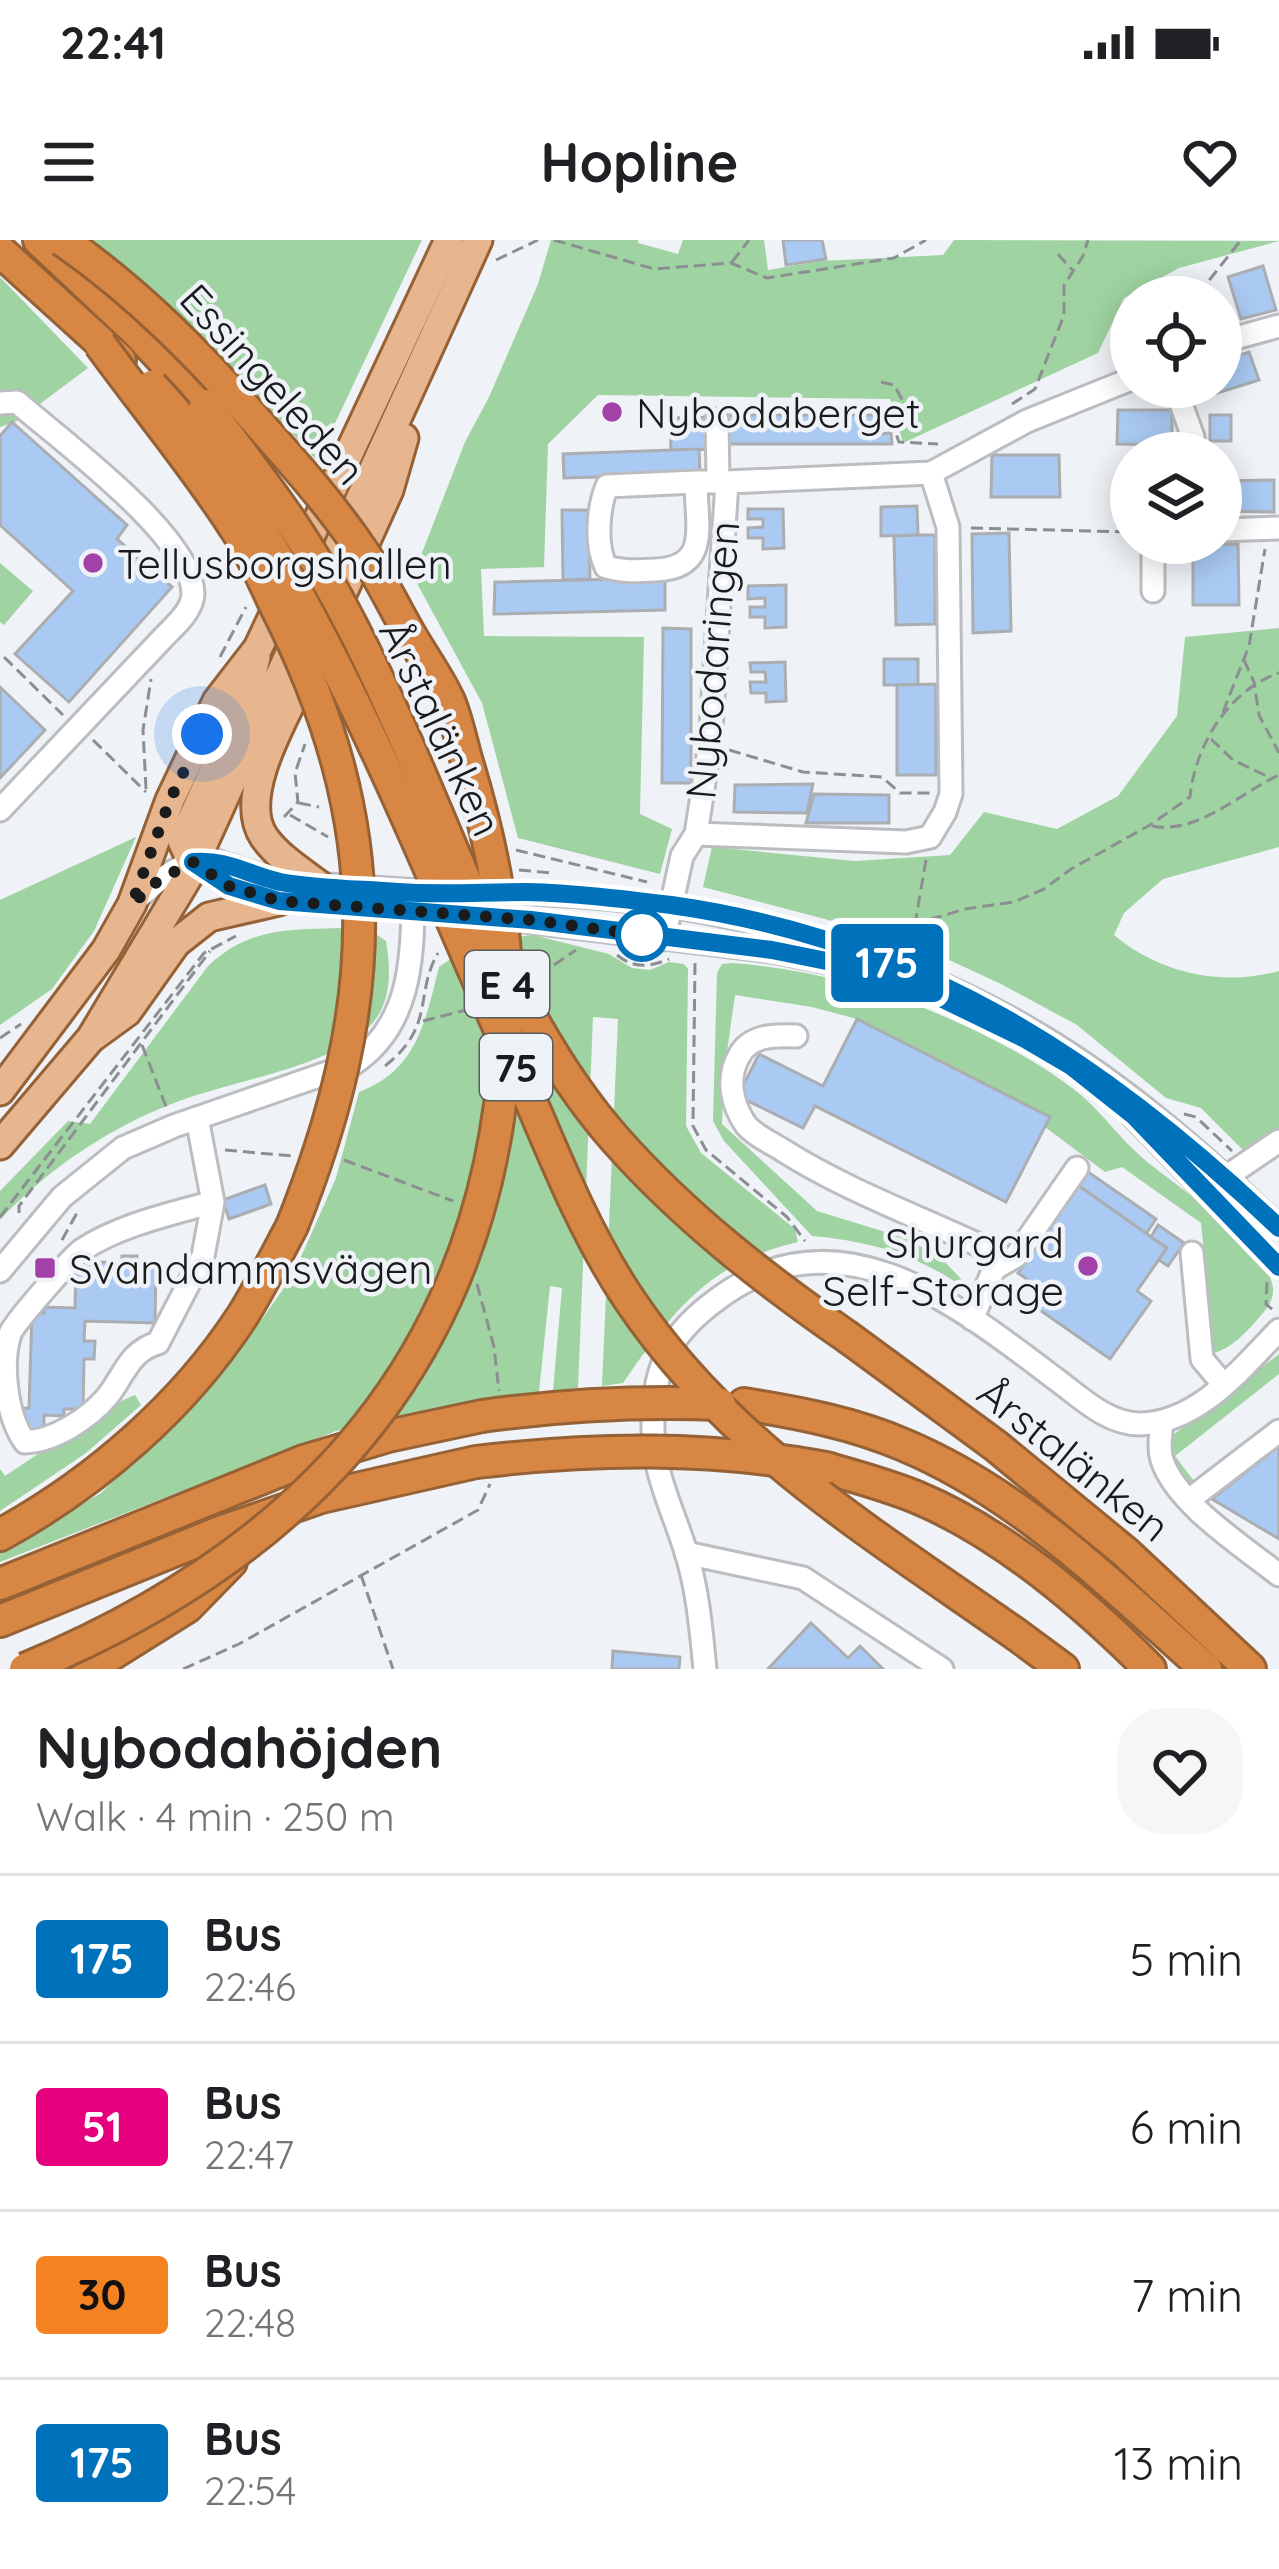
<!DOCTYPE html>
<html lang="en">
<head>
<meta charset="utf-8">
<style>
  :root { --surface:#fff; --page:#f6f6f6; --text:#202124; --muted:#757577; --line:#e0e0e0 }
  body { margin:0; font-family:Quicksand,sans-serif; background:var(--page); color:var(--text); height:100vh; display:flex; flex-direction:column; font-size:45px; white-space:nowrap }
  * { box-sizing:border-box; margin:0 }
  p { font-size:39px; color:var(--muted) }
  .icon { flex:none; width:66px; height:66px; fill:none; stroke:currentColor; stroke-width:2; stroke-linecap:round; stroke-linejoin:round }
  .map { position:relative; height:1429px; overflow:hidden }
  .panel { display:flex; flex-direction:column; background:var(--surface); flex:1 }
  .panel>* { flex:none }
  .badge { padding:0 24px; border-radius:9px; font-size:42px; line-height:78px }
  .tools { position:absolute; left:1110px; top:36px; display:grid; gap:24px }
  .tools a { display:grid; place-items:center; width:132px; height:132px; border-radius:50%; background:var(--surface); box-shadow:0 6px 30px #0003; font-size:60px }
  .you { position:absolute; width:60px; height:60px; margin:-30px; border:9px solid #fff; border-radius:50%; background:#1a73e8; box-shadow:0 0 0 18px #1a73e833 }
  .map>.badge { position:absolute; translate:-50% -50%; box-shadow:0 0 0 6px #fff }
  .round { display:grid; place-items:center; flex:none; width:126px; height:126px; border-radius:48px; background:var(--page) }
  .headline { display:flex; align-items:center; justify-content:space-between; height:204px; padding:0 36px }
  h1 { font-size:57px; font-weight:700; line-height:90px }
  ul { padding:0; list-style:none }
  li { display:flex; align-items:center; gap:36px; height:168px; padding:0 36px; border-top:3px solid var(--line) }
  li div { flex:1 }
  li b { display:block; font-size:45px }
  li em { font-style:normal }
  li .badge { min-width:132px; font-weight:700; text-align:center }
  .status { display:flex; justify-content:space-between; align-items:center; height:84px; padding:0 60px; background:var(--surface); direction:ltr }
  .status svg { height:33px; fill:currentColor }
  header { display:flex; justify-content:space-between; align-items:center; height:156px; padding:0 36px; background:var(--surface); font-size:54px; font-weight:700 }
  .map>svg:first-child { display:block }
  .green { fill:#9fd3a1 }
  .building { fill:#aacaf3; stroke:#abaeb1; stroke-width:3 }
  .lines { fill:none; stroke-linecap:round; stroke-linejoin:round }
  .minor-casing { stroke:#bbbdc1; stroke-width:27 }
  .major-casing { stroke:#956135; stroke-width:33 }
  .highway-casing { stroke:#956135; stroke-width:36 }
  .path { stroke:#8c8f91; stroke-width:3; stroke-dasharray:12 6; stroke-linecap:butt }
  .minor { stroke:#fff; stroke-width:21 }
  .major { stroke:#e7b68e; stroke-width:27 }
  .highway { stroke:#d78643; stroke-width:30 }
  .highway-bridge-casing { stroke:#956135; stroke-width:36; stroke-linecap:butt }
  .highway-bridge { stroke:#d78643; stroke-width:30 }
  .line-casing { stroke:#fff; stroke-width:27 }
  .line { stroke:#0072bc; stroke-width:18 }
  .walk { stroke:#1a1b1c; stroke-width:12; stroke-dasharray:0 21.6 }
  .poi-dot { fill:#a241a8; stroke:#eff2f6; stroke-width:4.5 }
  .stop-dot { fill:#fff; stroke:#0072bc; stroke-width:6 }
  .labels { text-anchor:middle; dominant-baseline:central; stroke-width:9; stroke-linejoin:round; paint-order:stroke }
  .shield { fill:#eff2f6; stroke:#5a5c5d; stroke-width:3 }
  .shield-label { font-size:39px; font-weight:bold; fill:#1a1b1c }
  .street-label { font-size:42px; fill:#1a1b1c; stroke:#eff2f6 }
  .poi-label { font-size:42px; fill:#1a1b1c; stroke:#eff2f6; text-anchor:start }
</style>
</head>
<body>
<div class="status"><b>22:41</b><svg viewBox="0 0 49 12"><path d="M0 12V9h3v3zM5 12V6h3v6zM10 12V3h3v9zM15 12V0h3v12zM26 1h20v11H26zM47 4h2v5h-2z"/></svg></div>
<header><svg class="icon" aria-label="menu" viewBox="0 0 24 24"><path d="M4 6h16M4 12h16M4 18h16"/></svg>Hopline<svg class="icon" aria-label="heart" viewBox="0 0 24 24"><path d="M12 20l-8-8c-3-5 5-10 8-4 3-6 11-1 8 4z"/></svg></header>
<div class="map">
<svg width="1279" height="1429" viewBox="0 0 1279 1429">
  <rect width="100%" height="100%" fill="#eff2f6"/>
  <!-- green -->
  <g class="green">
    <path d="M89 0H422L317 221 215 109Z"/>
    <path d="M551 0H638V3L678 14 683 0H764L768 30 821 21 943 15 954 0 1279 1 1179 28 1124 58 1098 113 903 203 890 159 598 155 548 204 544 327 481 329 484 396 644 397 640 574 672 589 660 634 518 598 482 463 413 336 465 202 489 157 538 44Z"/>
    <path d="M0 37 88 128 17 181 0 187Z"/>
    <path d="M0 323 33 351 4 385 0 382Z"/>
    <path d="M1279 388V607L1163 639 1124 673 1114 695C1159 733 1222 747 1279 731V893L1243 910 1201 868 1166 858 1077 785 1001 744 908 701 703 647 712 607 855 621 950 615 984 572 1057 589 1118 556 1177 476 1185 397Z"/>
    <path d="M136 597 94 691 52 749 0 785V660Z"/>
    <path d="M338 688 373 692 386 701C391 731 392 764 369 787 331 826 234 841 182 860 115 884 48 928 0 980V951L68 881 90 884 208 726C249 688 285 690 338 688Z"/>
    <path d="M533 695 609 714 632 728 650 730 669 722 684 724 688 729 686 886 701 913 795 989 798 1002C708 1023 673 1071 623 1143L602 1146 618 779 593 777 578 1148 553 1151 562 1048 550 1046 539 1152 336 1191 0 1322V1312L101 1253 236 1116 293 1035 336 938 359 852C417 830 425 782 439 727L475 702Z"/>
    <path d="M732 723C831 730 925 762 1011 809 1035 822 1060 838 1081 855 1104 875 1122 901 1145 920 1176 946 1270 1007 1273 1049 1274 1061 1265 1071 1257 1080 1246 1093 1230 1109 1214 1113L1201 983 1122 927 1105 932 1045 887 1049 876 857 779 812 767 735 755 724 833 722 884 817 971 908 999 943 1020 965 1043 963 1047C915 1014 869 1001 812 996L724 901 713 881 717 733 722 724Z"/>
    <path d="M1279 1114V1134L1175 1216 1197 1245 1193 1247C1173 1236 1172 1219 1168 1199Z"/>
    <path d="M135 1155 141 1165 86 1213 0 1271V1229L5 1236 110 1166Z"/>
  </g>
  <!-- building -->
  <g class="building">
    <path d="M783 0H822L826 19 786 25Z"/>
    <path d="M1263 26 1276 70 1241 79 1228 37Z"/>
    <path d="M1249 112 1259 140 1208 156 1205 147H1221V121Z"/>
    <path d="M1118 170H1172V205L1117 204Z"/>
    <path d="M725 175H880V194L891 193 892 204H724Z"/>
    <rect x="1210" y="175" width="21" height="26"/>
    <path d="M710 177 711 209 671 211 670 178Z"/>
    <path d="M12 182 127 285 117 299 172 347 69 462 15 414 73 351 0 285V196Z"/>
    <rect x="1149" y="205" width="39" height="8"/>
    <path d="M699 209 700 234 564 238 563 214Z"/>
    <path d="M992 215H1059L1060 257H991Z"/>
    <path d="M1274 240V272L1224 271V241Z"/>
    <path d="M917 266 918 295 881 296V267Z"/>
    <path d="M748 269H783L784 308 763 309V298H748V288L763 287V279H748Z"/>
    <path d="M562 270H588L590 339 563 340Z"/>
    <path d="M1009 293 1011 391 973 393 972 294Z"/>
    <path d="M918 295H935V384L896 385 894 296Z"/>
    <path d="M1238 304 1239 365H1193V305Z"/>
    <path d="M665 338V370L494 374 495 342Z"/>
    <path d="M786 345V387L765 388V377H750V367H765V358L748 359V346Z"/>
    <path d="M663 388 691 389V543H662Z"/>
    <rect x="884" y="419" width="34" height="26"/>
    <path d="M785 422 786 461 766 462V453H751L750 442H766L765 432H751L750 423Z"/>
    <path d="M936 444V535H897V445Z"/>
    <path d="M0 447 45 490 0 538Z"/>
    <path d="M813 544 807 573 734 572 735 545Z"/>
    <path d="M814 554 889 555V583H806Z"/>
    <path d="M857 779 1050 877 1006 962 815 866 803 888 738 856 759 814 823 846Z"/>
    <path d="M1088 932 1156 979 1146 994 1079 946Z"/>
    <path d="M265 945 271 964 229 979 223 960Z"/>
    <path d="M1079 946 1167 1008 1137 1051 1151 1061 1110 1119 1037 1068 1047 1053 1018 1033Z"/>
    <path d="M1158 985 1184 1003 1168 1026 1159 1020 1167 1008 1151 997Z"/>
    <path d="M122 1016H137V1025H156L155 1083 85 1081 84 1101H95L94 1119H84L83 1169H64V1176L44 1175V1193H22L23 1168H29L32 1073H44V1067L75 1068 76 1021 122 1023Z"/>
    <path d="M1279 1206V1299L1212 1259Z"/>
    <path d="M811 1383 848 1418 860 1406 883 1429H768Z"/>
    <path d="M613 1411 680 1417 679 1429H612Z"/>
  </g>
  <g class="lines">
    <defs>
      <g id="minor">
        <path d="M1221 102 1279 86"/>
        <path d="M1175 147 1193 197V213"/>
        <path d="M0 163 17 162C59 199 192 296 193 353 193 371 174 386 162 399L0 570"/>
        <path d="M717 180 718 242"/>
        <path d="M696 242 607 246C598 268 595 305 606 327 623 332 637 331 655 330 711 328 696 286 696 242H727"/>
        <path d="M1221 290 1279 288"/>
        <path d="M1153 351V303"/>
        <path d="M696 594 906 602 930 597 945 572 951 554 948 287 931 233"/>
        <path d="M193 622 229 646 279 661 459 674"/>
        <path d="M487 653C711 652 940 713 1121 850 1177 892 1229 939 1279 988"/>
        <path d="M132 663 159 640 184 625 213 620 281 642 449 653"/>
        <path d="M490 677 772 711 874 731"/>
        <path d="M664 699 682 616 696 594 710 504 727 242 931 233 1027 181 1131 139"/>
        <path d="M796 796C774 795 750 795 739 816 726 838 732 865 746 885 755 896 772 903 784 911 846 950 917 976 983 1007L994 1029 972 1079"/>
        <path d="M1131 874 1279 1027"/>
        <path d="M197 878 213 962 203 1016 158 1103C129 1111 124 1136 107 1157 88 1179 54 1201 25 1202 7 1177 0 1125 10 1094 13 1084 71 1018 82 1010 119 985 171 974 213 962"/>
        <path d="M1226 937 1279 901"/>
        <path d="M1192 1013 1202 1119 1223 1144"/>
        <path d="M994 1029 1016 1016 1077 928"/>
        <path d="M0 1031 62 957 123 908 174 886 353 824C409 787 413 722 413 659"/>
        <path d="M1162 1182C1161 1194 1158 1208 1162 1220 1176 1264 1244 1307 1279 1335"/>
        <path d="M1189 1260 1279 1191"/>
        <path d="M686 1313 803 1338 942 1429"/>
        <path d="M705 1429C701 1389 698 1351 686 1312 672 1267 651 1229 653 1180 654 1123 673 1091 719 1058 839 970 955 1063 1053 1137 1078 1155 1106 1184 1140 1184 1198 1183 1241 1129 1279 1090"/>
      </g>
      <g id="major">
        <path d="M298 322 449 0"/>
        <path d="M333 374 389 250 404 198"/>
        <path d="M312 420C293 464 234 553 264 597 278 617 302 632 322 647"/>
        <path d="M191 620 182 601 246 460 256 417"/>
        <path d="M94 796 127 772 176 703 209 677 279 661"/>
        <path d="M0 851 106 710 132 664 170 560 217 461 258 408 282 357"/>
        <path d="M0 905 91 798 189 635 478 0"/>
      </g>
      <g id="highway">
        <path d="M39 0 136 91 205 165"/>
        <path d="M0 11 120 120"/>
        <path d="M849 1098 996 1206 1126 1313 1250 1429"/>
        <path d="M744 1164C799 1173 853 1183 904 1205 1021 1254 1113 1347 1206 1429"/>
        <path d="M826 1228C856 1237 887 1245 916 1257 1003 1293 1084 1363 1150 1429"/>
        <path d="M0 1295C95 1243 184 1166 243 1075 261 1046 276 1016 292 986"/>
        <path d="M0 1344 304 1221 388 1196 482 1176"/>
        <path d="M0 1381 220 1292 321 1257 476 1222"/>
        <path d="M1017 1395 1063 1429"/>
        <path d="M88 1429 187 1367 231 1322"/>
      </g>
    </defs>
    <!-- minor casing -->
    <use href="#minor" class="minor-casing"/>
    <!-- major casing -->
    <use href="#major" class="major-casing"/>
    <!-- highway casing -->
    <use href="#highway" class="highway-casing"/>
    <!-- path -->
    <g class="path">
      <path d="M554 0 654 29 731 23 767 38 894 18 926 0"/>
      <path d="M1058 14 1072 30"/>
      <path d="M496 20 538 0"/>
      <path d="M732 22 749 0"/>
      <path d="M1210 57 1207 43 1241 0"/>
      <path d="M881 142 894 145 903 161 890 177 899 202 938 204"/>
      <path d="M1012 164 1035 149 1064 75V45L1083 16 1088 0"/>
      <path d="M971 288 1131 292"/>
      <path d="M4 417 63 475"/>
      <path d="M220 417 246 367"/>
      <path d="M1244 420 1254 442 1259 475 1279 513"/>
      <path d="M1223 472 1249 406 1265 309"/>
      <path d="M1211 499 1233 520 1271 538"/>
      <path d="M93 500 146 552"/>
      <path d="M729 510 803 532 882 537 900 553H932"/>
      <path d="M146 549 143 490 151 439"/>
      <path d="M299 563 319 567"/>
      <path d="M290 575 328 597"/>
      <path d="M284 577 298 562 295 533 305 504"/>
      <path d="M1152 586C1197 595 1240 553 1279 535"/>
      <path d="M516 610 647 642"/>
      <path d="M926 620 915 684 927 716"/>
      <path d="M519 630 552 633"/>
      <path d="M859 690 915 684 965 669 1014 662 1044 649 1071 629 1150 585 1190 557C1195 505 1229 450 1279 433"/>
      <path d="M617 715C634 729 650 727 669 719"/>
      <path d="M695 723 693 886 706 910 787 977 805 1001"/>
      <path d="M539 735 576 710"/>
      <path d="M423 781 466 770"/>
      <path d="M0 798 21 784"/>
      <path d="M142 805 167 869"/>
      <path d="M385 826C436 786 414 754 438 713"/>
      <path d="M1096 859 1111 872"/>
      <path d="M1184 874 1196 877 1232 911"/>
      <path d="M225 910 293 916"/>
      <path d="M344 920 453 961"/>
      <path d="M19 973V966L210 711"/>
      <path d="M0 977 204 713 236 696"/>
      <path d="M62 1000 78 971"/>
      <path d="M1267 1042 1266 1064 1273 1070"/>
      <path d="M477 1044 494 1107 499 1151"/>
      <path d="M361 1335 393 1429"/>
      <path d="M183 1429 239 1404 478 1270 490 1244"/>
    </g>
    <!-- minor -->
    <use href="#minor" class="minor"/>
    <!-- major -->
    <use href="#major" class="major"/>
    <!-- highway -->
    <use href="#highway" class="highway"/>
    <defs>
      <g id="highway-bridge">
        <path d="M100 104C144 165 194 224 235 288 252 313 264 342 277 369 387 586 381 764 292 986"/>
        <path d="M152 146C226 224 278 314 327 409 398 547 455 690 518 831 551 907 582 989 629 1059 728 1207 875 1295 1017 1395"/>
        <path d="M205 165C234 204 264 242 291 282 336 348 373 426 405 499 465 634 516 786 615 899 684 977 764 1039 849 1098"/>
        <path d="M482 1176C561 1165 640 1161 720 1164"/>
        <path d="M476 1222C594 1208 708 1206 826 1228"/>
        <path d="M25 1429C308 1312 490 1114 506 799 511 702 495 614 467 522 461 502 457 480 449 461 438 437 421 414 408 391 393 365 380 337 363 312 334 269 300 230 266 192 204 120 140 54 62 0"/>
      </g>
    </defs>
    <!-- highway-bridge casing -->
    <use href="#highway-bridge" class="highway-bridge-casing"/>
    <!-- highway-bridge -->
    <use href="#highway-bridge" class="highway-bridge"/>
  </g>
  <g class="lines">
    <defs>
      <path id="line" d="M1279 988C1101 818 919 700 671 665 623 659 574 653 526 652 483 652 441 655 398 652 359 649 319 649 280 642 249 635 227 619 193 622L229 646 279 661 531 680 772 710 871 730 918 747 1025 799 1071 826 1134 876 1279 1027"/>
    </defs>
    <!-- line casing -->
    <use href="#line" class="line-casing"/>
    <!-- line -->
    <use href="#line" class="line"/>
    <!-- walk -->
    <path class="walk" d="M202 494 170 560 132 664 159 640 193 622 229 646 279 661 531 680 642 695"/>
  </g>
  <!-- markers -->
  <g class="poi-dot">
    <circle cx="612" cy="172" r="12"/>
    <circle cx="93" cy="323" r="12"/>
    <circle cx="1088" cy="1026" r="12"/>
    <rect x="33" y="1016" width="24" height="24" rx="6"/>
  </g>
  <circle class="stop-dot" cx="642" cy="695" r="24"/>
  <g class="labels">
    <!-- shield labels -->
    <g class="shield">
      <rect x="465" y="711" width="84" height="66" rx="9"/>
      <rect x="480" y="794" width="72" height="66" rx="9"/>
    </g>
    <g class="shield-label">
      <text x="507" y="744">E 4</text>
      <text x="516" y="827">75</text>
    </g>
    <!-- street labels -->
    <g class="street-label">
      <text transform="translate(273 144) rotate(48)">Essingeleden</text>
      <text transform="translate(712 420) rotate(-85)">Nybodaringen</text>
      <text transform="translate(441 488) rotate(65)">Årstalänken</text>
      <text transform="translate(1074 1219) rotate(39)">Årstalänken</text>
    </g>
    <!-- poi labels -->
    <g class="poi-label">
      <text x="636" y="172">Nybodaberget</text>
      <text x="117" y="323">Tellusborgshallen</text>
      <text x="1064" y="1002" text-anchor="end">Shurgard<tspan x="1064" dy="48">Self-Storage</tspan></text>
      <text x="69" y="1028">Svandammsvägen</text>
    </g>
  </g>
</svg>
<div class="tools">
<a><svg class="icon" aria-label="locate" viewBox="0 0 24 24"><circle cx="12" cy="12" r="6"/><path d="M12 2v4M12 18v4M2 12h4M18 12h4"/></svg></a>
<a><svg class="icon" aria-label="layers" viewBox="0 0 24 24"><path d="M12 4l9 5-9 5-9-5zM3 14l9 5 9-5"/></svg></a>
</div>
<div class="you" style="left:202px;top:494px"></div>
<b class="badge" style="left:887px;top:723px;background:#0072bc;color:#fff">175</b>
</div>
<section class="panel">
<div class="headline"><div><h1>Nybodahöjden</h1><p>Walk · 4 min · 250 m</p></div><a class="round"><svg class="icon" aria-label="heart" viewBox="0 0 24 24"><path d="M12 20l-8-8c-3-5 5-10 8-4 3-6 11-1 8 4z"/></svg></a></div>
<ul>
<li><span class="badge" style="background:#0072bc;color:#fff">175</span><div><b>Bus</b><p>22:46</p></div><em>5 min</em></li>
<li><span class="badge" style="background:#e6007e;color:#fff">51</span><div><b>Bus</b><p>22:47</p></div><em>6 min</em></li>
<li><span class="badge" style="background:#f58220;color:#111">30</span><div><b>Bus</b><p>22:48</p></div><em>7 min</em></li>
<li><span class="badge" style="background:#0072bc;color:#fff">175</span><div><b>Bus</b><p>22:54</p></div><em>13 min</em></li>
</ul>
</section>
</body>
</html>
